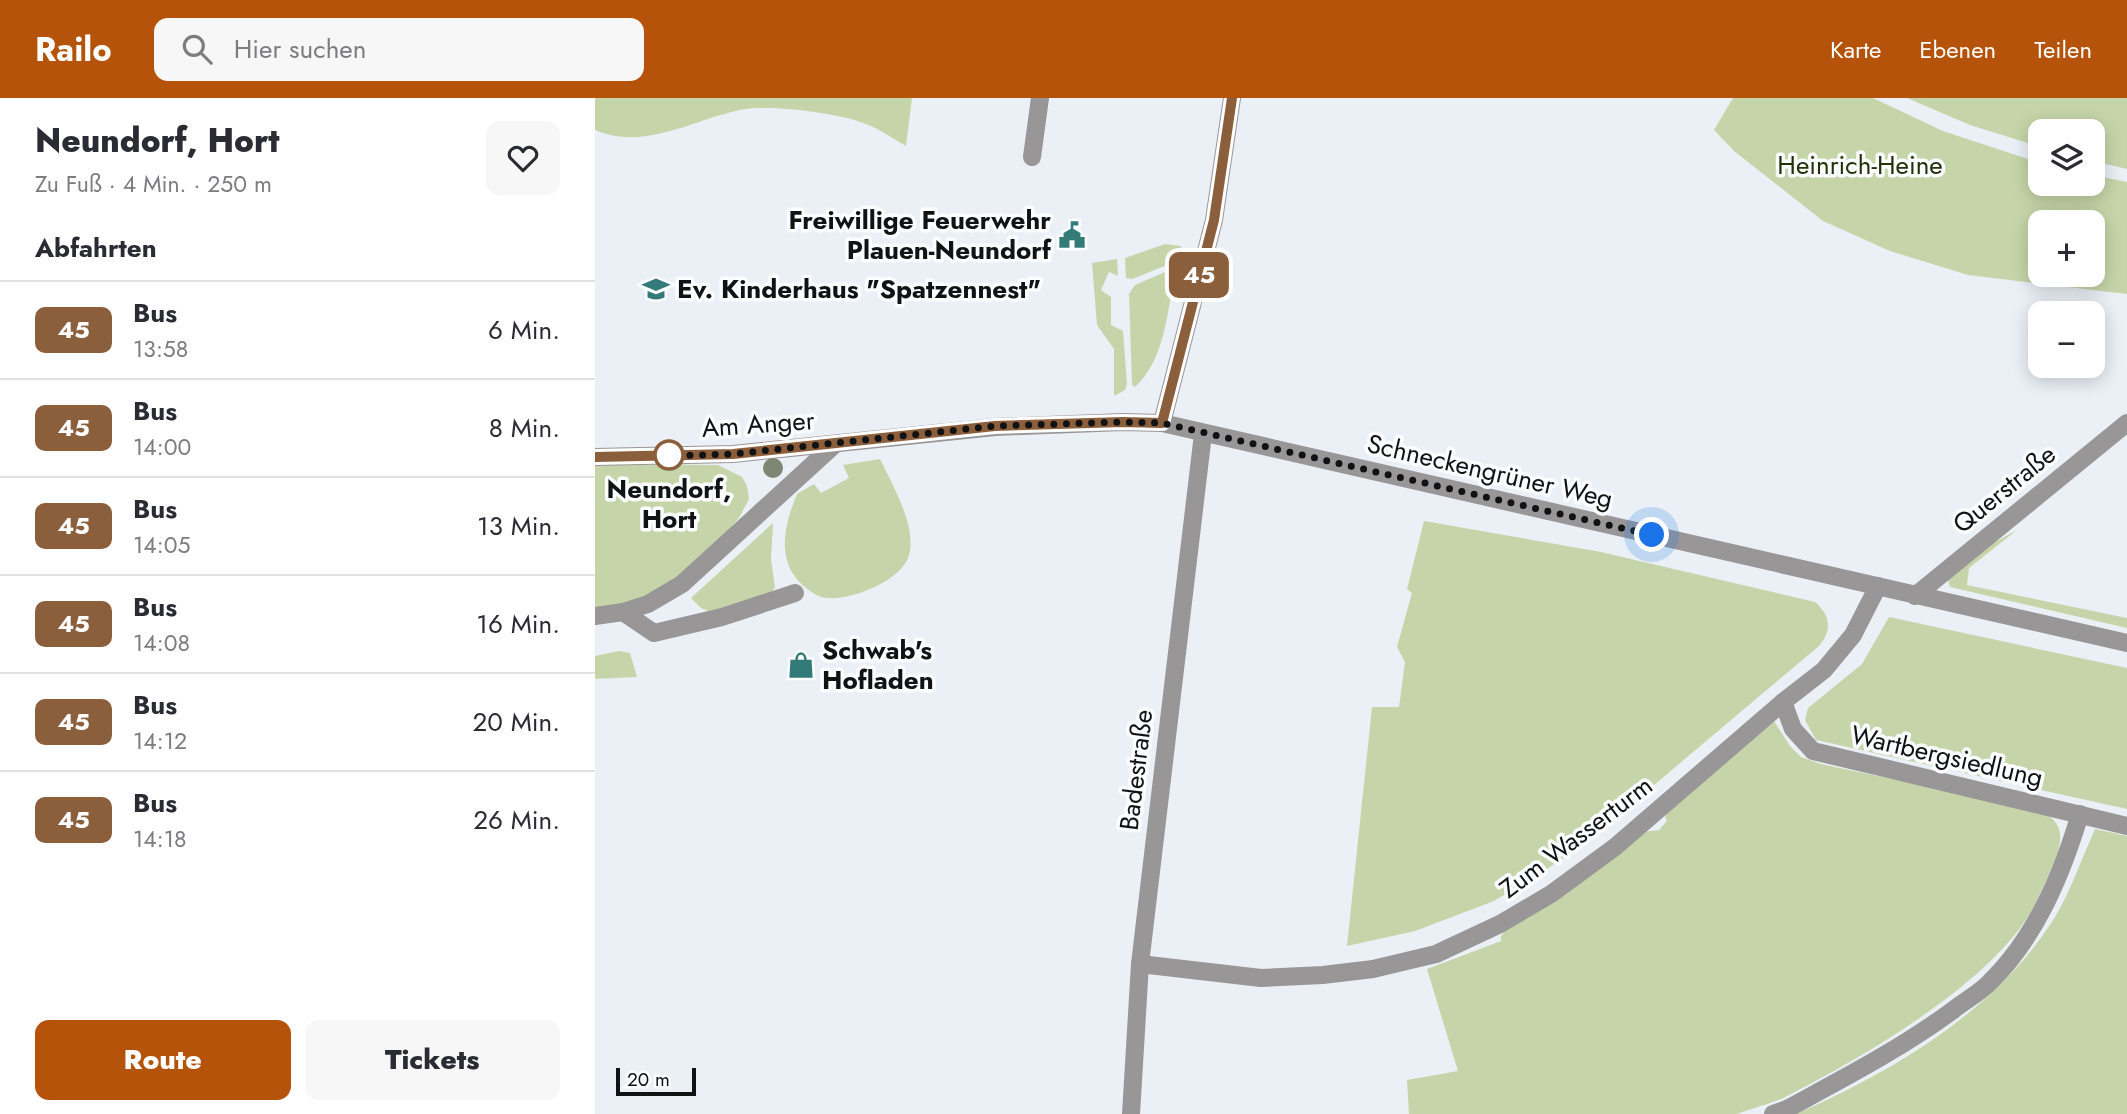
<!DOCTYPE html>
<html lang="de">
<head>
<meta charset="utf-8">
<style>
  :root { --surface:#fff; --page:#f7f7f7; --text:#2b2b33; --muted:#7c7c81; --line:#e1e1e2; --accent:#b45309 }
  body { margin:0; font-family:Jost,sans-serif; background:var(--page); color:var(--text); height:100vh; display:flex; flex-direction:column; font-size:26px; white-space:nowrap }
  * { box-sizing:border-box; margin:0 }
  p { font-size:23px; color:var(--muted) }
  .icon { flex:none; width:38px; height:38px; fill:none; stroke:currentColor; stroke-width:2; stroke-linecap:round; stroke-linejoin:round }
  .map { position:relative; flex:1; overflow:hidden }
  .side { display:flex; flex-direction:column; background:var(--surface); width:595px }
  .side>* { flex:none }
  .badge { padding:0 14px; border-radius:10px; font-size:24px; line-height:46px }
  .fabs { position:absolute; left:1433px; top:21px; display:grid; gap:14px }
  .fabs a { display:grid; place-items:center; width:77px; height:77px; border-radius:14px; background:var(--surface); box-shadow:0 4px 18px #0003; font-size:35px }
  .scale { position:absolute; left:21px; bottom:18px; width:80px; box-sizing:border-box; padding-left:7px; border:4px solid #101214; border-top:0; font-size:19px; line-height:24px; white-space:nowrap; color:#101214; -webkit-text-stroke:5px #fbfdfe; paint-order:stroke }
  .you { position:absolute; width:35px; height:35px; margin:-18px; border:5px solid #fff; border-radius:50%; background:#1a73e8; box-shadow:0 0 0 10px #1a73e833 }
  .map>.badge { position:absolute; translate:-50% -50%; box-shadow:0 0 0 4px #fff }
  h2 { padding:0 35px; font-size:26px; line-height:63px }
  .round { display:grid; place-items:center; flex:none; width:74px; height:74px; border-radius:14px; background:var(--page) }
  .overview { display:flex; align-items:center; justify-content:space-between; height:119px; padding:0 35px }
  h1 { font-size:33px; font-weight:800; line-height:52px }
  .button { display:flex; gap:14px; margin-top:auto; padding:14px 35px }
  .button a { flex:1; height:80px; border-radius:14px; background:var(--accent); color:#fff; font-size:28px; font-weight:800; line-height:80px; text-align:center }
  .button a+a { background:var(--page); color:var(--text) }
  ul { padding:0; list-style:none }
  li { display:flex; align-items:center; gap:21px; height:98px; padding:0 35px; border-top:2px solid var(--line) }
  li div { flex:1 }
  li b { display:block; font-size:26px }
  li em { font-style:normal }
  li .badge { min-width:77px; font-weight:700; text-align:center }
  header { display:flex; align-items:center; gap:42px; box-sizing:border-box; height:98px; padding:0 35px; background:var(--accent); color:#fff }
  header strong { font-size:33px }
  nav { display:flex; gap:38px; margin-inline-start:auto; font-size:24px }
  .search { width:490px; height:63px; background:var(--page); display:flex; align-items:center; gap:18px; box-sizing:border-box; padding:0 24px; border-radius:14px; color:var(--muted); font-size:26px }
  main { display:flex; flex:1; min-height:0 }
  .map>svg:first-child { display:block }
  .green { fill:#c6d5a9; fill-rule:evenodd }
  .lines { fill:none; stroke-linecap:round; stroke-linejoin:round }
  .minor { stroke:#999698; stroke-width:18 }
  .tree { fill:#7e8674 }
  .line-casing { stroke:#fff; stroke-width:16 }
  .line { stroke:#8b5e3c; stroke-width:10 }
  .walk { stroke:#101214; stroke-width:7; stroke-dasharray:0 12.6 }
  .stop-dot { fill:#fff; stroke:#8b5e3c; stroke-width:3.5 }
  .labels { text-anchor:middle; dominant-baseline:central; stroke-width:7; stroke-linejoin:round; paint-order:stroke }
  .park-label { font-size:26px; fill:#252f0a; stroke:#fbfdfe }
  .poi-label { font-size:26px; font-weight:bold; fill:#101214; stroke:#fbfdfe; text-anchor:start }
  .street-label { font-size:26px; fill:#101214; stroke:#fbfdfe }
  .stop-label { font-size:26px; font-weight:bold; fill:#101214; stroke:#fbfdfe }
</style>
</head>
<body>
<header>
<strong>Railo</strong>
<div class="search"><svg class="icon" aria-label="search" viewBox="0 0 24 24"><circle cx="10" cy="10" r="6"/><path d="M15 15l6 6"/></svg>Hier suchen</div>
<nav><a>Karte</a><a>Ebenen</a><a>Teilen</a></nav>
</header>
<main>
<section class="side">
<div class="overview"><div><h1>Neundorf, Hort</h1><p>Zu Fuß · 4 Min. · 250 m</p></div><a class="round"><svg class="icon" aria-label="heart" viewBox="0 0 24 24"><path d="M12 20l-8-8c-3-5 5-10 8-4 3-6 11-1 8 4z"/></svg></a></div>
<h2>Abfahrten</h2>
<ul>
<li><span class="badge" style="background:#8b5e3c;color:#fff">45</span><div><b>Bus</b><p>13:58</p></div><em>6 Min.</em></li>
<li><span class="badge" style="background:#8b5e3c;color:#fff">45</span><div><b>Bus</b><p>14:00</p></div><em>8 Min.</em></li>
<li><span class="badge" style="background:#8b5e3c;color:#fff">45</span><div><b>Bus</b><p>14:05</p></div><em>13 Min.</em></li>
<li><span class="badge" style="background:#8b5e3c;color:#fff">45</span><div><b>Bus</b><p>14:08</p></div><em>16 Min.</em></li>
<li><span class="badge" style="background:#8b5e3c;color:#fff">45</span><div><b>Bus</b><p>14:12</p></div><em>20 Min.</em></li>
<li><span class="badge" style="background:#8b5e3c;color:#fff">45</span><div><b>Bus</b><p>14:18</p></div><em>26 Min.</em></li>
</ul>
<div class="button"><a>Route</a><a>Tickets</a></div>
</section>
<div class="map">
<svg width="1532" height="1016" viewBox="0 0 1532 1016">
  <rect width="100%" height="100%" fill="#eaf0f6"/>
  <!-- green -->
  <g class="green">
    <path d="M0 0H317L311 48C297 40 283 30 268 25 244 15 177 7 151 11 101 19 52 54 0 32Z"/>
    <path d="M1138 0H1278L1348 33 1445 65 1446 86H1498V77L1532 84V196L1373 177 1295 153 1228 123 1139 53 1119 32ZM1446 124H1498V177H1446Z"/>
    <path d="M1312 0H1532V71L1498 63V33H1446L1445 49 1375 27Z"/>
    <path d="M570 146 586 148 582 163 537 181 531 180 530 160Z"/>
    <path d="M522 161 523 178 514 174 506 192 516 199V227L528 233 532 286 530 292 519 298V251L502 227 497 165Z"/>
    <path d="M577 171 580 173C573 211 570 262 540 289L537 287 534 196 540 187Z"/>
    <path d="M285 361C297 386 322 428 314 457 308 482 257 502 234 500 224 500 217 495 210 489 180 465 189 427 202 396L219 386 226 395 254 380 248 367Z"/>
    <path d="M0 366 123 367 147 379 152 388 154 401 144 420 122 445 78 485 44 503 0 511Z"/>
    <path d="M829 423 1006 454 1220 504C1235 517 1238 532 1224 548L989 746 943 777 899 803 820 833 752 848 777 609H804L810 564 802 549 817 495 812 491Z"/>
    <path d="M178 425 176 461 180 489 175 497 126 512 113 513 106 510 96 500Z"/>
    <path d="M1422 432 1374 470 1372 487 1532 520V530L1355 489 1353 482 1384 453Z"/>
    <path d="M1294 519 1532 570V711L1221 642 1210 622 1213 610 1267 566Z"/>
    <path d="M24 553 35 555 42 579 0 581V558Z"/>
    <path d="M1177 620 1195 648 1206 659 1226 666 1443 712C1472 724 1468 744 1457 769 1450 785 1443 802 1434 817 1389 889 1267 960 1192 998 1177 1006 1158 1010 1142 1016H814L812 982 863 973 832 871 906 843V838L912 829 1048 734 1064 732 1072 723 1070 719 1074 712Z"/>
    <path d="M1500 731 1532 738V1016H1201C1299 973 1402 912 1460 819 1476 792 1487 760 1500 731Z"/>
  </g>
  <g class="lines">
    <!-- minor -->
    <g class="minor">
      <path d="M437 59 445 0"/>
      <path d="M567 325 619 122 637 0"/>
      <path d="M0 359 138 356 400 329 528 324 567 325 1532 545"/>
      <path d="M1320 498 1532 325"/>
      <path d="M28 514 59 535 127 519 200 495"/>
      <path d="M0 518 28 514 53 506 87 486 239 347"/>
      <path d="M1188 604 1198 631 1218 653 1532 728"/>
      <path d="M545 866 666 880 728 877 778 871 841 856 905 826 956 796 1020 749 1188 604 1229 572 1258 537 1283 488"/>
      <path d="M536 1016 545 866 608 336"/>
      <path d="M1178 1016 1192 1011C1249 980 1305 951 1357 913 1369 903 1385 895 1395 884 1441 839 1467 776 1485 716"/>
    </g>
  </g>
  <!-- trees -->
  <circle class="tree" cx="178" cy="370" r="10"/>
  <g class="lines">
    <defs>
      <path id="line" d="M0 359 138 356 400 328 528 324 567 325 619 122 637 0"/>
    </defs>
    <!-- line casing -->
    <use href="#line" class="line-casing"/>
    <!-- line -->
    <use href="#line" class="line"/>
    <!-- walk -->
    <path class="walk" d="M74 357 72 358 138 356 400 328 528 324 567 325 1057 437"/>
  </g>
  <!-- icons -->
  <defs>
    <symbol id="civic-bare" viewBox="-9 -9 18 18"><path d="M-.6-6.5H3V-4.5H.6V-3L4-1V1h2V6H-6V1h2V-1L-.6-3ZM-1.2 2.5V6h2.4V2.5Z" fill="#327b78" stroke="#fbfdfe" stroke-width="2.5" paint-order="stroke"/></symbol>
    <symbol id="school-bare" viewBox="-9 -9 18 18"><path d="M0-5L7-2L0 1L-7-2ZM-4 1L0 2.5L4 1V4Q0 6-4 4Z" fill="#327b78" stroke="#fbfdfe" stroke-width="2.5" paint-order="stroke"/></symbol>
    <symbol id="shop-bare" viewBox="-9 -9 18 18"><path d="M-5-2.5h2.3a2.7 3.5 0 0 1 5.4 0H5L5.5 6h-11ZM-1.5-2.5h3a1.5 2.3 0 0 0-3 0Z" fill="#327b78" stroke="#fbfdfe" stroke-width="2.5" paint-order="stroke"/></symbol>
  </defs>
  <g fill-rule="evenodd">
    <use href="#civic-bare" x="458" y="118" width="38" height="38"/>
    <use href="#school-bare" x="42" y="172" width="38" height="38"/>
    <use href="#shop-bare" x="187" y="548" width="38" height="38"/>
  </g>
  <!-- markers -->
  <circle class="stop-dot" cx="74" cy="357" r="14"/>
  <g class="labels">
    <!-- park labels -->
    <g class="park-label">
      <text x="1265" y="67">Heinrich-Heine</text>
    </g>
    <!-- poi labels -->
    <g class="poi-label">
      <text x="456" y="122" text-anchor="end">Freiwillige Feuerwehr<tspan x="456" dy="30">Plauen-Neundorf</tspan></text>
      <text x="82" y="191">Ev. Kinderhaus "Spatzennest"</text>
      <text x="227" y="552">Schwab's<tspan x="227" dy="30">Hofladen</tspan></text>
    </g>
    <!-- street labels -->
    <g class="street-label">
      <text transform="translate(163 326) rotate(-4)">Am Anger</text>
      <text transform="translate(895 373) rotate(13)">Schneckengrüner Weg</text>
      <text transform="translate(1409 391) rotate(-39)">Querstraße</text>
      <text transform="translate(1352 658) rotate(13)">Wartbergsiedlung</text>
      <text transform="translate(541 672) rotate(-83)">Badestraße</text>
      <text transform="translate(981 739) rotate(-37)">Zum Wasserturm</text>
    </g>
    <!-- stop labels -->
    <g class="stop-label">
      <text x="74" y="391">Neundorf,<tspan x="74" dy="30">Hort</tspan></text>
    </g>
  </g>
</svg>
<div class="fabs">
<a><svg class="icon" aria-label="layers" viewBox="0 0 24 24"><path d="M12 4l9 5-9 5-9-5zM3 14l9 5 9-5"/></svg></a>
<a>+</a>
<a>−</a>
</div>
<div class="scale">20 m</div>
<div class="you" style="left:1057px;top:437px"></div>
<b class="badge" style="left:604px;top:177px;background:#8b5e3c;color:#fff">45</b>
</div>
</main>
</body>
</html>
